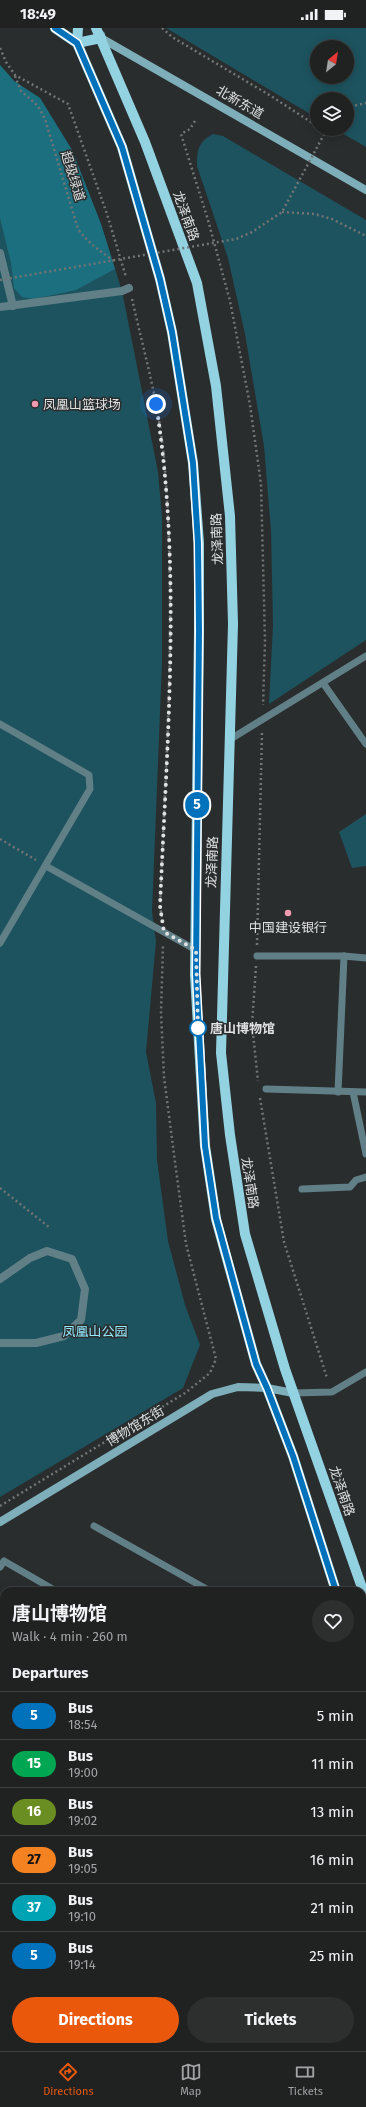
<!DOCTYPE html>
<html lang="en">
<head>
<meta charset="utf-8">
<style>
  :root { --surface:#202222; --page:#2d2f2f; --text:#f1f3f6; --muted:#a2a4a5; --line:#3d3f40; --accent:#ea580c }
  body { margin:0; font-family:"Fira Sans","Noto Sans SC",sans-serif; background:var(--page); color:var(--text); height:100vh; display:flex; flex-direction:column; font-size:15px; white-space:nowrap }
  * { box-sizing:border-box; margin:0 }
  p { font-size:13px; color:var(--muted) }
  .icon { flex:none; width:22px; height:22px; fill:none; stroke:currentColor; stroke-width:2; stroke-linecap:round; stroke-linejoin:round }
  .map { position:relative; flex:1; overflow:hidden }
  .drawer { position:absolute; left:0px; top:1559px; width:366px; height:464px; display:flex; flex-direction:column; background:var(--surface); border-radius:12px 12px 0 0; box-shadow:0 2px 10px #0003,0 0 0 1px var(--line) }
  .drawer>* { flex:none }
  .badge { padding:0 8px; border-radius:13px; font-size:14px; line-height:26px }
  .needle { width:26px; rotate:30deg }
  .fabs { position:absolute; left:310px; top:12px; display:grid; gap:8px }
  .fabs a { display:grid; place-items:center; width:44px; height:44px; border-radius:50%; background:var(--surface); box-shadow:0 2px 10px #0003,0 0 0 1px var(--line); font-size:20px }
  .you { position:absolute; width:20px; height:20px; margin:-10px; border:3px solid #fff; border-radius:50%; background:#1a73e8; box-shadow:0 0 0 6px #1a73e833 }
  .map>.badge { position:absolute; translate:-50% -50%; box-shadow:0 0 0 2px #fff }
  h2 { padding:0 12px; font-size:15px; line-height:36px }
  .round { display:grid; place-items:center; flex:none; width:42px; height:42px; border-radius:21px; background:var(--page) }
  .headline { display:flex; align-items:center; justify-content:space-between; height:68px; padding:0 12px }
  h1 { font-size:19px; font-weight:700; line-height:30px }
  .cta { display:flex; gap:8px; margin-top:auto; padding:8px 12px }
  .cta a { flex:1; height:46px; border-radius:24px; background:var(--accent); color:#fff; font-size:16px; font-weight:700; line-height:46px; text-align:center }
  .cta a+a { background:var(--page); color:var(--text) }
  ul { padding:0; list-style:none }
  li { display:flex; align-items:center; gap:12px; height:48px; padding:0 12px; border-top:1px solid var(--line) }
  li div { flex:1 }
  li b { display:block; font-size:15px }
  li em { font-style:normal }
  li .badge { min-width:44px; font-weight:700; text-align:center }
  .status { display:flex; justify-content:space-between; align-items:center; height:28px; padding:0 20px; background:var(--surface); direction:ltr }
  .status svg { height:11px; fill:currentColor }
  .tab-bar { display:flex; justify-content:space-around; align-items:center; height:56px; border-top:1px solid var(--line); background:var(--surface); font-size:11px; color:var(--muted) }
  .tab-bar a { display:grid; justify-items:center; gap:2px }
  .tab-bar .current { color:var(--accent) }
  .map>svg:first-child { display:block }
  .green { fill:#1d535e; fill-rule:evenodd }
  .forest { fill:#1c6f7f }
  .lines { fill:none; stroke-linecap:round; stroke-linejoin:round }
  .path { stroke:#727475; stroke-width:2.5; stroke-dasharray:2 3; stroke-linecap:butt }
  .lane { stroke:#617f86; stroke-width:7 }
  .street { stroke:#617f86; stroke-width:8 }
  .secondary { stroke:#7daeb9; stroke-width:8 }
  .primary { stroke:#93d2e1; stroke-width:10 }
  .path-bridge { stroke:#727475; stroke-width:2.5; stroke-dasharray:2 3; stroke-linecap:butt }
  .line-casing { stroke:#fff; stroke-width:9 }
  .line { stroke:#0072bc; stroke-width:6 }
  .walk { stroke:#dfe1e2; stroke-width:4; stroke-dasharray:0 7.2 }
  .poi-dot { fill:#f29ab0; stroke:#2a2d2e; stroke-width:1.5 }
  .stop-dot { fill:#fff; stroke:#0072bc; stroke-width:2 }
  .labels { text-anchor:middle; dominant-baseline:central; stroke-width:3; stroke-linejoin:round; paint-order:stroke }
  .street-label { font-size:13px; fill:#dfe1e2; stroke:#2a2d2e }
  .poi-label { font-size:13px; fill:#dfe1e2; stroke:#2a2d2e; text-anchor:start }
  .stop-label { font-size:13px; font-weight:bold; fill:#dfe1e2; stroke:#2a2d2e; text-anchor:start }
  .park-label { font-size:13px; fill:#95ebff; stroke:#2a2d2e }
</style>
</head>
<body>
<div class="status"><b>18:49</b><svg viewBox="0 0 49 12"><path d="M0 12V9h3v3zM5 12V6h3v6zM10 12V3h3v9zM15 12V0h3v12zM26 1h20v11H26zM47 4h2v5h-2z"/></svg></div>
<div class="map">
<svg width="366" height="2023" viewBox="0 0 366 2023">
  <rect width="100%" height="100%" fill="#2a2d2e"/>
  <!-- green -->
  <g class="green">
    <path d="M166 0H366V119L335 101H347V71H317V90ZM317 19H347V49H317Z"/>
    <path d="M0 37 14 53 40 70 72 122 101 196 122 263 158 444 162 489V635L152 884 156 913 146 1024 156 1075 157 1132 168 1213 185 1277 200 1317 183 1360 0 1469Z"/>
    <path d="M213 106 223 108 366 192V612L269 676 273 597 271 502 264 418 245 306 228 230 197 138C197 122 198 114 213 106Z"/>
    <path d="M366 786V838L352 840 339 804Z"/>
  </g>
  <!-- forest -->
  <path class="forest" d="M0 37 14 53 40 70 72 122 101 196 115 241 76 262 34 271 22 269 14 260 11 235 0 190Z"/>
  <g class="lines">
    <!-- path -->
    <g class="path">
      <path d="M162 0 172 9 271 68 317 98"/>
      <path d="M0 20 6 34 15 47 68 76 107 186 126 249"/>
      <path d="M15 48 21 63 38 78 45 91 78 201C88 215 100 223 114 233"/>
      <path d="M347 83 353 78 366 75"/>
      <path d="M195 93 190 101 181 106 208 192 230 273 250 377 261 456 265 613 263 677"/>
      <path d="M321 101 325 104"/>
      <path d="M282 184 314 186 332 191 366 208"/>
      <path d="M132 271C144 324 159 376 164 430 177 579 166 729 160 878L162 890"/>
      <path d="M0 811 36 832"/>
      <path d="M257 917 262 704"/>
      <path d="M256 938 252 996 258 1053"/>
      <path d="M260 1070 284 1214 327 1350"/>
      <path d="M0 1160 49 1199"/>
      <path d="M0 1478 185 1365 210 1345 216 1331 186 1216 175 1134 164 1049 161 985 163 917"/>
    </g>
    <!-- lane -->
    <g class="lane">
      <path d="M323 655 366 716"/>
      <path d="M0 696 89 747 90 761 0 915"/>
      <path d="M229 712 366 628"/>
      <path d="M46 838 196 922"/>
      <path d="M257 928H344L366 930"/>
      <path d="M266 1061 366 1064"/>
      <path d="M338 1064 344 928"/>
      <path d="M353 1064 366 1126"/>
      <path d="M302 1161 350 1159 356 1152 366 1149"/>
      <path d="M293 1365 332 1364 366 1344"/>
      <path d="M94 1498 210 1563"/>
      <path d="M0 1539 4 1533 56 1563"/>
      <path d="M0 1608 4 1610"/>
      <path d="M0 1694 4 1696"/>
      <path d="M0 1780 4 1782"/>
      <path d="M0 1840 4 1832"/>
      <path d="M29 2023 31 2019"/>
    </g>
    <!-- street -->
    <g class="street">
      <path d="M0 225 13 278"/>
      <path d="M0 279 122 263 129 260"/>
      <path d="M0 1251 30 1230 47 1223 72 1231 85 1261 81 1292 64 1308 36 1315H0"/>
      <path d="M233 2023 235 2019"/>
    </g>
    <!-- secondary -->
    <g class="secondary">
      <path d="M101 7V10L366 162"/>
      <path d="M0 1494 212 1366 238 1359 267 1360 293 1365"/>
      <path d="M0 1881 4 1883"/>
      <path d="M246 2019 253 2023"/>
    </g>
    <!-- primary -->
    <g class="primary">
      <path d="M55 0 77 15 101 10"/>
      <path d="M78 0 77 15 122 119 160 251 172 304 193 435 199 515V602L195 947 205 1118 216 1191 256 1336 267 1360 293 1428 336 1563"/>
      <path d="M96 0 145 114 197 255 216 358 230 488 233 596 221 1025 230 1107 245 1206 285 1341 366 1571"/>
      <path d="M362 1642 366 1654"/>
    </g>
    <!-- path-bridge -->
    <path class="path-bridge" d="M0 252 236 211 252 204 282 184 327 101"/>
  </g>
  <g class="lines">
    <defs>
      <path id="line" d="M55 0 77 15 122 119 160 251 172 304 193 435 198 515 199 602 196 946 205 1118 216 1190 256 1336 267 1360 293 1428 336 1563"/>
    </defs>
    <!-- line casing -->
    <use href="#line" class="line-casing"/>
    <!-- line -->
    <use href="#line" class="line"/>
    <!-- walk -->
    <path class="walk" d="M156 376C182 539 167 713 160 878L164 904 196 922 198 1000"/>
  </g>
  <!-- markers -->
  <g class="poi-dot">
    <circle cx="35" cy="376" r="4"/>
    <circle cx="288" cy="885" r="4"/>
  </g>
  <circle class="stop-dot" cx="198" cy="1000" r="8"/>
  <g class="labels">
    <!-- street labels -->
    <g class="street-label">
      <text transform="translate(240 74) rotate(30)">北新东道</text>
      <text transform="translate(73 148) rotate(73)">超级绿道</text>
      <text transform="translate(186 188) rotate(70)">龙泽南路</text>
      <text transform="translate(217 511) rotate(-92)">龙泽南路</text>
      <text transform="translate(212 834) rotate(-88)">龙泽南路</text>
      <text transform="translate(250 1155) rotate(81)">龙泽南路</text>
      <text transform="translate(135 1398) rotate(-31)">博物馆东街</text>
      <text transform="translate(342 1463) rotate(71)">龙泽南路</text>
    </g>
    <!-- poi labels -->
    <g class="poi-label">
      <text x="43" y="376">凤凰山篮球场</text>
      <text x="288" y="899" text-anchor="middle">中国建设银行</text>
    </g>
    <!-- stop labels -->
    <g class="stop-label">
      <text x="210" y="1000">唐山博物馆</text>
    </g>
    <!-- park labels -->
    <g class="park-label">
      <text x="95" y="1303">凤凰山公园</text>
    </g>
  </g>
</svg>
<div class="fabs">
<a><svg class="needle" viewBox="-14 -14 28 28"><path d="M0-13l5 13h-10z" fill="#e53935"/><path d="M0 13l5-13h-10z" fill="#a2a4a5"/></svg></a>
<a><svg class="icon" aria-label="layers" viewBox="0 0 24 24"><path d="M12 4l9 5-9 5-9-5zM3 14l9 5 9-5"/></svg></a>
</div>
<div class="you" style="left:156px;top:376px"></div>
<b class="badge" style="left:197px;top:777px;background:#0072bc;color:#fff">5</b>
<section class="drawer">
<div class="headline"><div><h1>唐山博物馆</h1><p>Walk · 4 min · 260 m</p></div><a class="round"><svg class="icon" aria-label="heart" viewBox="0 0 24 24"><path d="M12 20l-8-8c-3-5 5-10 8-4 3-6 11-1 8 4z"/></svg></a></div>
<h2>Departures</h2>
<ul>
<li><span class="badge" style="background:#0072bc;color:#fff">5</span><div><b>Bus</b><p>18:54</p></div><em>5 min</em></li>
<li><span class="badge" style="background:#00a651;color:#fff">15</span><div><b>Bus</b><p>19:00</p></div><em>11 min</em></li>
<li><span class="badge" style="background:#6b8e23;color:#fff">16</span><div><b>Bus</b><p>19:02</p></div><em>13 min</em></li>
<li><span class="badge" style="background:#f58220;color:#111">27</span><div><b>Bus</b><p>19:05</p></div><em>16 min</em></li>
<li><span class="badge" style="background:#00a3b4;color:#fff">37</span><div><b>Bus</b><p>19:10</p></div><em>21 min</em></li>
<li><span class="badge" style="background:#0072bc;color:#fff">5</span><div><b>Bus</b><p>19:14</p></div><em>25 min</em></li>
</ul>
<div class="cta"><a>Directions</a><a>Tickets</a></div>
</section>
</div>
<nav class="tab-bar">
<a class="current"><svg class="icon" aria-label="directions" viewBox="0 0 24 24"><path d="M12 3l9 9-9 9-9-9zM9 14v-3h6M13 9l2 2-2 2"/></svg>Directions</a>
<a><svg class="icon" aria-label="map" viewBox="0 0 24 24"><path d="M3 6l6-2 6 2 6-2v14l-6 2-6-2-6 2zM9 4v14M15 6v14"/></svg>Map</a>
<a><svg class="icon" aria-label="tickets" viewBox="0 0 24 24"><path d="M3 7h18v10H3zM15 7v10"/></svg>Tickets</a>
</nav>
</body>
</html>
